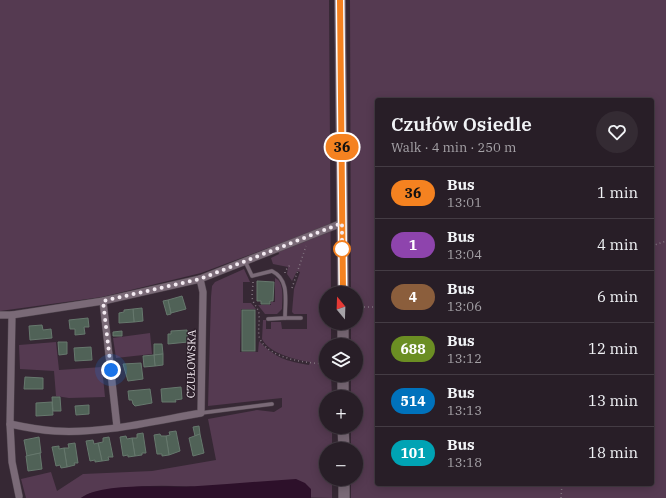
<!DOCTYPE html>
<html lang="en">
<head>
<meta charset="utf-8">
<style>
  :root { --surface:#281e27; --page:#342b33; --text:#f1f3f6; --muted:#a5a2a7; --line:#443c44 }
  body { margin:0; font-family:"IBM Plex Serif",serif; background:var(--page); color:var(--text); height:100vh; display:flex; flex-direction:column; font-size:15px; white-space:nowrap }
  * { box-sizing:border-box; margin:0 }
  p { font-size:13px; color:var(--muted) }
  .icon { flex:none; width:22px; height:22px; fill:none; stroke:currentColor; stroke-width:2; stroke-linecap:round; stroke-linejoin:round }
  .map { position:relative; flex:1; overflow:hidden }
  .drawer { position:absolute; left:375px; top:98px; width:279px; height:388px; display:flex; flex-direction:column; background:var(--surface); border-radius:4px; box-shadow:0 2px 10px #0003,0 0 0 1px var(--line) }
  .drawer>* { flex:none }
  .badge { padding:0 8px; border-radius:13px; font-size:14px; line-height:26px }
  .needle { width:26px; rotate:341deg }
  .fabs { position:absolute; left:319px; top:286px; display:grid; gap:8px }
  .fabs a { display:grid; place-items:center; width:44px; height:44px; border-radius:50%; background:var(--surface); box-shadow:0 2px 10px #0003,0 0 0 1px var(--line); font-size:20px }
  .you { position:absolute; width:20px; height:20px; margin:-10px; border:3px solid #fff; border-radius:50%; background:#1a73e8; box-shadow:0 0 0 6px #1a73e833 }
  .map>.badge { position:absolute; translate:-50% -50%; box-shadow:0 0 0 2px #fff }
  .round { display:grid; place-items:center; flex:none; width:42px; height:42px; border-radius:21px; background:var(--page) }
  .headline { display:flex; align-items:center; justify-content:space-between; height:68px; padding:0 16px }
  h1 { font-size:19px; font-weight:600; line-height:30px }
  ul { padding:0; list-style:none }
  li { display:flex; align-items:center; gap:12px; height:52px; padding:0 16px; border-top:1px solid var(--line) }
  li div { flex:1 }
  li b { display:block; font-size:15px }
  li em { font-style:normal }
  li .badge { min-width:44px; font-weight:700; text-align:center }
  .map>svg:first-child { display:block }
  .green { fill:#553a51; fill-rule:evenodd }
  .water { fill:#2d102a }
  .building { fill:#506257; stroke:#66786d }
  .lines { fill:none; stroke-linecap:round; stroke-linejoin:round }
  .lane-casing { stroke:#50454e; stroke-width:4.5 }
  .street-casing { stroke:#50454e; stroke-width:8 }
  .secondary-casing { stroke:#50454e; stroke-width:12 }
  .path { stroke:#837781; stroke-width:1.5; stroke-dasharray:1 3; stroke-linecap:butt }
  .lane { stroke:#7a6a77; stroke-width:3.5 }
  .street { stroke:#7a6a77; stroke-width:7 }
  .secondary { stroke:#7a6a77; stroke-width:11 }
  .line-casing { stroke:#fff; stroke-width:9 }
  .line { stroke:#f58220; stroke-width:6 }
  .walk { stroke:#f3eaf1; stroke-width:4; stroke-dasharray:0 7.2 }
  .stop-dot { fill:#fff; stroke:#f58220; stroke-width:2 }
  .labels { text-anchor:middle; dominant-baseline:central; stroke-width:3; stroke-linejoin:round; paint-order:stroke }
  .street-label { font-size:11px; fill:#f3eaf1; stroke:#2c1f2a }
</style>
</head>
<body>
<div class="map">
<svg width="666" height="498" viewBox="0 0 666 498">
  <rect width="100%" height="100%" fill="#362834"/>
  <!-- green -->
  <g class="green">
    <path d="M0 0H329L331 293H326V323H331V345H326V375H331L332 397H326V427H332V449H326V479H332V498C258 498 184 477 110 490 99 491 89 492 81 498H26L21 479 51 472 57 491 83 474 152 471 216 460 208 419 257 410 274 412 282 407V398L208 406 211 297 212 286 215 282 244 269 250 282H243V303H251L256 309H241L240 352H258L259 341C275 358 286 361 309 365L310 362C295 360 269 353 262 339L263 320H266V329H271V322H281L282 329H307V314H294L292 312 294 289 300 272 297 271 292 281 287 274 288 267 273 264 271 258 279 254 276 245 201 273 102 297 0 311Z"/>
    <path d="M350 0H666V498H351V479H356V449H351V427H356V397H351V375H356V345H351V323H356V293H351ZM377 100H652V484H377Z"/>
    <path d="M275 278C285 282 282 300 282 309L277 314H265L258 305H271V302H275Z"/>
    <path d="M150 333 152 354 116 358 113 338Z"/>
    <path d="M56 342 59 370 102 367 105 397 69 398 56 396 54 371 20 369 19 345Z"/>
  </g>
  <!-- water -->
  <path class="water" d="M296 479 305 483 311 489V498H81C104 481 169 488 198 486 231 484 263 481 296 479Z"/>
  <!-- building -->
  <g class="building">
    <path d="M257 281 274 282 273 301H270V304H261V301H257Z"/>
    <path d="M182 296 186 309 171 313 168 300Z"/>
    <path d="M168 300 171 314 167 315 163 301Z"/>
    <path d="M142 308 143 321 134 322 133 309Z"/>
    <path d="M133 309 134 322 119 323V313L124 312V310Z"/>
    <rect x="242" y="310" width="13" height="41"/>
    <path d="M88 318 89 327H84L85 334 75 335V329H70L69 320Z"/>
    <path d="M42 325 43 330 51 329 52 338 30 340 29 326Z"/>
    <path d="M187 330 188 342 168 344V334H171V331Z"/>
    <path d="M122 331V336H113V332Z"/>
    <path d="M58 342H67V354L59 355Z"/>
    <path d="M154 344H162L163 354 154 355Z"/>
    <path d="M91 347 92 360 75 361 74 348Z"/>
    <path d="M163 354V365L155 366 154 355Z"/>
    <path d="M154 355 155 366 144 367 143 356Z"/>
    <path d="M141 363 143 379 128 381 123 364Z"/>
    <path d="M25 377 43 378V389H24Z"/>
    <path d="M181 387 182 399 175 400 176 402H162L161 389Z"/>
    <path d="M150 389 152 403 135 406 133 404 132 400H129L128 391Z"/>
    <path d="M52 397H60L61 411H53Z"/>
    <path d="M52 402 53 415 36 416V403Z"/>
    <path d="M89 405V414L76 415 75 406Z"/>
    <path d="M199 426 200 434 195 436 193 427Z"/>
    <path d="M176 431 180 451 169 455 166 436 170 435 169 432Z"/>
    <path d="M143 433 146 453H142V455L135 456 132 438H137V434Z"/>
    <path d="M160 434 161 436H166L169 455 162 456V454H157L154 435Z"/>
    <path d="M200 434 204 453 193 456 189 438Z"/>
    <path d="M126 436 127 439 132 438 135 456 128 457V455L123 456 120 437Z"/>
    <path d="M39 437 41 453 27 456 24 440Z"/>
    <path d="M109 437 113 457H108L109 460 102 461 98 443 103 442V438Z"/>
    <path d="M93 440 94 444 98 443 102 461 95 462V460L90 461 86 441Z"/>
    <path d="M75 443 78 463H74L75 465 67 467 64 448H69L68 444Z"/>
    <path d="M59 446V449L64 448 67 467 61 468 60 465 56 466 52 447Z"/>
    <path d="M40 453 42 469 28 471 26 456Z"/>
  </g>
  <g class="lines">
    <defs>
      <g id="lane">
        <path d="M245 261 252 276 272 271C290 280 285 301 285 318H301"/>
        <path d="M268 319 285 318"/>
        <path d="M201 413 272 404"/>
      </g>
      <g id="street">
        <path d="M103 301 117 427"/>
        <path d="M0 315H12L103 301 200 279 342 223"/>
        <path d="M12 315 10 424 12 462 19 496"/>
        <path d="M10 424C24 427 40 430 55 431 102 434 154 421 201 413L203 292 200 279"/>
      </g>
      <g id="secondary">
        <path d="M340 0 343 293"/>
        <path d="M343 323V345"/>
        <path d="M343 375V397"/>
        <path d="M343 427 344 449"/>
        <path d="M344 479V498"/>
      </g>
    </defs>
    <!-- lane casing -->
    <use href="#lane" class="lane-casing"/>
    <!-- street casing -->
    <use href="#street" class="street-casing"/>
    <!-- secondary casing -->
    <use href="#secondary" class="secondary-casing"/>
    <!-- path -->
    <g class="path">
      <path d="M652 246 666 241"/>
      <path d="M285 273V271L290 265"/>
      <path d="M253 282C253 288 251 296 253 301 255 306 259 309 259 315 260 322 257 333 260 339 269 359 307 363 326 364"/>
      <path d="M292 288 306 246"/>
      <path d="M356 307H377"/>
      <path d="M561 498 562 484"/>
    </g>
    <!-- lane -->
    <use href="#lane" class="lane"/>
    <!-- street -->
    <use href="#street" class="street"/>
    <!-- secondary -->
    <use href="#secondary" class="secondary"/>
  </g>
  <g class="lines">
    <defs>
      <path id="line" d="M340 0 343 293"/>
    </defs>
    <!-- line casing -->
    <use href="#line" class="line-casing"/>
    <!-- line -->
    <use href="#line" class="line"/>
    <!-- walk -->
    <path class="walk" d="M111 370 103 301 200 279 342 223V249"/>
  </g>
  <!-- markers -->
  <circle class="stop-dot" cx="342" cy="249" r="8"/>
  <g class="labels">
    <!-- street labels -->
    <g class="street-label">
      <text transform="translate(191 364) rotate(-89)">CZUŁOWSKA</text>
    </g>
  </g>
</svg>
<div class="fabs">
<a><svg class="needle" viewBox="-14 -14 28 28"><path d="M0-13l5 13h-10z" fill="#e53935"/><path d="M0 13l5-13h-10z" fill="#a5a2a7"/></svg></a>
<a><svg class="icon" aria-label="layers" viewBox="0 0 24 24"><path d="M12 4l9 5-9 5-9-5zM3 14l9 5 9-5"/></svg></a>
<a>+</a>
<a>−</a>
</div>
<div class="you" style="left:111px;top:370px"></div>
<b class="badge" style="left:342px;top:147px;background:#f58220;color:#111">36</b>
<section class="drawer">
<div class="headline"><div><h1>Czułów Osiedle</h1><p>Walk · 4 min · 250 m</p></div><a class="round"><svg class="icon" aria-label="heart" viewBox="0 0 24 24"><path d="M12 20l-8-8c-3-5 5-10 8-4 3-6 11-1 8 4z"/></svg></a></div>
<ul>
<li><span class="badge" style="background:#f58220;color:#111">36</span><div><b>Bus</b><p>13:01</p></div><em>1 min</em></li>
<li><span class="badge" style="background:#8e44ad;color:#fff">1</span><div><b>Bus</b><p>13:04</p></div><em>4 min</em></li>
<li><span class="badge" style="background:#8b5e3c;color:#fff">4</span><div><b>Bus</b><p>13:06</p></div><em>6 min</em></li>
<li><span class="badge" style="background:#6b8e23;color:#fff">688</span><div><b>Bus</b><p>13:12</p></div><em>12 min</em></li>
<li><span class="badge" style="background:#0072bc;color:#fff">514</span><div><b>Bus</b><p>13:13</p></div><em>13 min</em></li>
<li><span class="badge" style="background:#00a3b4;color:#fff">101</span><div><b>Bus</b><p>13:18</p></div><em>18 min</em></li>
</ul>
</section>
</div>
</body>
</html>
